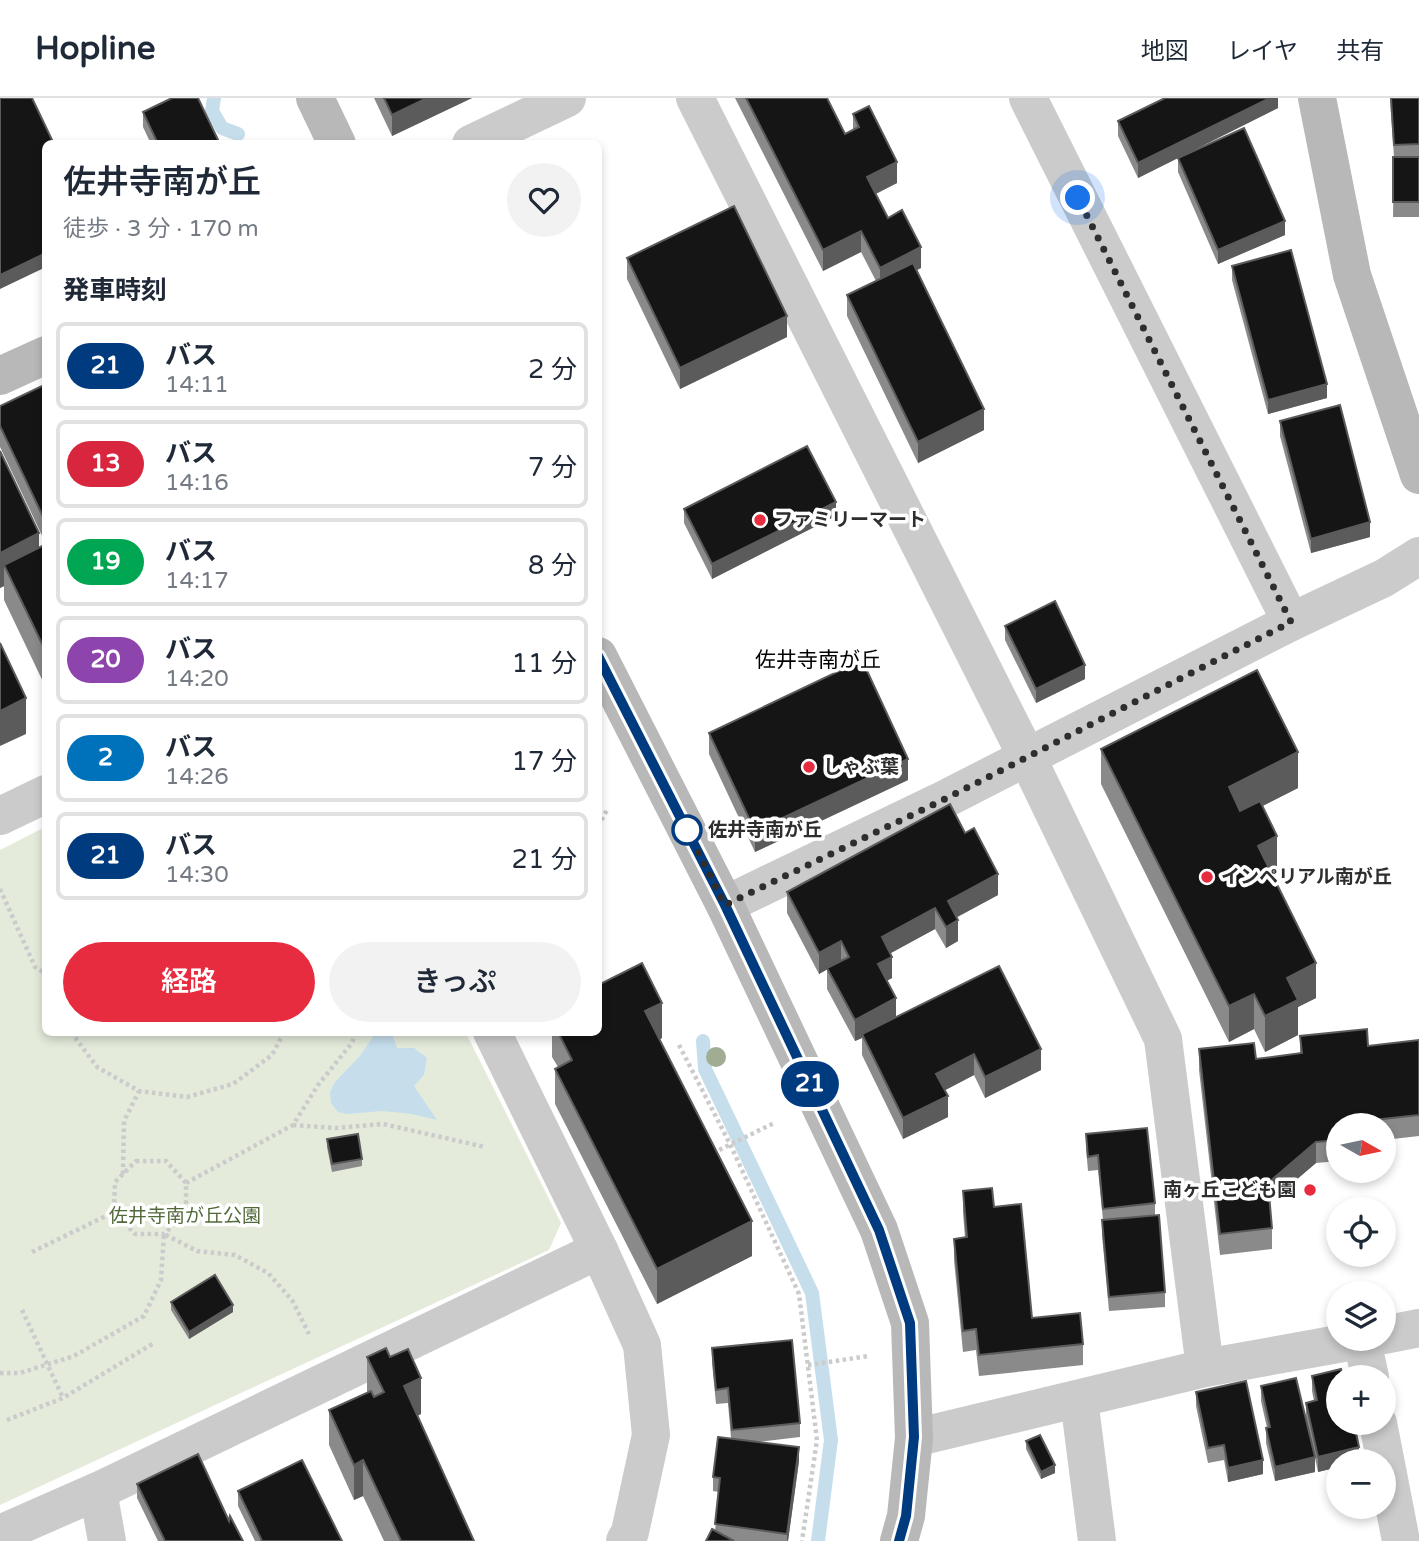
<!DOCTYPE html>
<html lang="ja">
<head>
<meta charset="utf-8">
<style>
  :root { --surface:#fff; --page:#f2f2f3; --text:#1f2937; --muted:#747a83; --line:#e0e1e3; --accent:#e82c40 }
  body { margin:0; font-family:"Varela Round","Noto Sans JP",sans-serif; background:var(--page); color:var(--text); height:100vh; display:flex; flex-direction:column; font-size:26px; white-space:nowrap }
  * { box-sizing:border-box; margin:0 }
  p { font-size:23px; color:var(--muted) }
  .icon { flex:none; width:38px; height:38px; fill:none; stroke:currentColor; stroke-width:2; stroke-linecap:round; stroke-linejoin:round }
  .map { position:relative; flex:1; overflow:hidden }
  .sheet { position:absolute; left:42px; top:42px; width:560px; height:896px; display:flex; flex-direction:column; background:var(--surface); border-radius:10px; box-shadow:0 4px 10px #0003 }
  .sheet>* { flex:none }
  .badge { padding:0 14px; border-radius:23px; font-size:24px; line-height:46px }
  .needle { width:46px; rotate:99deg }
  .tools { position:absolute; left:1326px; top:1015px; display:grid; gap:14px }
  .tools a { display:grid; place-items:center; width:70px; height:70px; border-radius:50%; background:var(--surface); box-shadow:0 4px 10px #0003; font-size:35px }
  .you { position:absolute; width:35px; height:35px; margin:-18px; border:5px solid #fff; border-radius:50%; background:#1a73e8; box-shadow:0 0 0 10px #1a73e833 }
  .map>.badge { position:absolute; translate:-50% -50%; box-shadow:0 0 0 4px #fff }
  h2 { padding:0 21px; font-size:26px; line-height:63px }
  .round { display:grid; place-items:center; flex:none; width:74px; height:74px; border-radius:37px; background:var(--page) }
  .head { display:flex; align-items:center; justify-content:space-between; height:119px; padding:0 21px }
  h1 { font-size:33px; font-weight:600; line-height:52px }
  .button { display:flex; gap:14px; margin-top:auto; padding:14px 21px }
  .button a { flex:1; height:80px; border-radius:42px; background:var(--accent); color:#fff; font-size:28px; font-weight:600; line-height:80px; text-align:center }
  .button a+a { background:var(--page); color:var(--text) }
  ul { padding:0; list-style:none }
  li { display:flex; align-items:center; gap:21px; height:88px; margin:0 14px 10px; padding:0 7px; border:4px solid var(--line); border-radius:10px }
  li div { flex:1 }
  li b { display:block; font-size:26px }
  li em { font-style:normal }
  li .badge { min-width:77px; font-weight:700; text-align:center }
  header { display:flex; align-items:center; gap:42px; box-sizing:border-box; height:98px; padding:0 35px; background:var(--surface); border-bottom:2px solid var(--line) }
  header strong { font-size:33px }
  nav { display:flex; gap:38px; margin-inline-start:auto; font-size:24px }
  .map>svg:first-child { display:block }
  .green { fill:#e4ebdb }
  .water { fill:#c6deec }
  .lines { fill:none; stroke-linecap:round; stroke-linejoin:round }
  .stream { stroke:#c6deec; stroke-width:14 }
  .path { stroke:#cbcbcb; stroke-width:4.5; stroke-dasharray:3.5 3.5; stroke-linecap:butt }
  .street { stroke:#cbcbcb; stroke-width:38 }
  .secondary { stroke:#b8b8b8; stroke-width:38 }
  .tree { fill:#a0ad93 }
  .wall { fill:#8a8a8a }
  .shaded-wall { fill:#5b5b5b }
  .building { fill:#151515; stroke:#5b5b5b; stroke-width:2 }
  .line-casing { stroke:#fff; stroke-width:16 }
  .line { stroke:#003b80; stroke-width:10 }
  .walk { stroke:#2e2e2e; stroke-width:7; stroke-dasharray:0 12.6 }
  .poi-dot { fill:#e82c40; stroke:#fff; stroke-width:2.5 }
  .stop-dot { fill:#fff; stroke:#003b80; stroke-width:3.5 }
  .labels { text-anchor:middle; dominant-baseline:central; stroke-width:7; stroke-linejoin:round; paint-order:stroke }
  .poi-label { font-size:19px; font-weight:bold; fill:#2e2e2e; stroke:#fff; text-anchor:start }
  .stop-label { font-size:19px; font-weight:bold; fill:#2e2e2e; stroke:#fff; text-anchor:start }
  .park-label { font-size:19px; fill:#526a3a; stroke:#fff }
  .neighbourhood-label { font-size:21px; fill:#000; stroke:#fff }
</style>
</head>
<body>
<header>
<strong>Hopline</strong>
<nav><a>地図</a><a>レイヤ</a><a>共有</a></nav>
</header>
<div class="map">
<svg width="1419" height="1443" viewBox="0 0 1419 1443">
  <rect width="100%" height="100%" fill="#fff"/>
  <!-- green -->
  <path class="green" d="M45 729 46 934 466 935 561 1125 549 1152 0 1407V752Z"/>
  <!-- water -->
  <path class="water" d="M376 934 392 935 397 950H414L427 960 424 977 414 988 437 1022 412 1016 382 1013 347 1016 338 1014 331 1005 330 994 335 984 360 958Z"/>
  <g class="lines">
    <!-- stream -->
    <g class="stream">
      <path d="M214 0 212 13 222 30 238 36"/>
      <path d="M703 943 705 971 812 1195 831 1342 818 1443"/>
    </g>
    <!-- path -->
    <g class="path">
      <path d="M598 728 607 712"/>
      <path d="M0 791 35 869 46 876"/>
      <path d="M71 934 97 969 139 993 187 999 233 986 272 957 284 934"/>
      <path d="M679 947 730 1046 799 1196 817 1342 802 1443"/>
      <path d="M293 1027 336 1030 383 1026 485 1049"/>
      <path d="M713 1055 774 1025"/>
      <path d="M136 1063H166L186 1085V1115L164 1136H135L114 1114 115 1084Z"/>
      <path d="M123 1076 124 1023 139 993"/>
      <path d="M186 1085 293 1027 318 987 351 946 357 934"/>
      <path d="M32 1154 114 1114"/>
      <path d="M22 1212 63 1300"/>
      <path d="M808 1267 869 1258"/>
      <path d="M0 1275H20L74 1258 144 1218 161 1182 164 1136 197 1153 235 1157 268 1175 292 1202 309 1236"/>
      <path d="M7 1322 63 1300 154 1245"/>
    </g>
    <!-- street -->
    <g class="street">
      <path d="M695 0 1027 659 1163 941 1205 1270"/>
      <path d="M1028 0 1291 524"/>
      <path d="M471 46 567 0"/>
      <path d="M0 718 46 696"/>
      <path d="M725 807 949 699 1291 524 1384 480 1419 458"/>
      <path d="M492 934 599 1152 642 1247 651 1337 630 1434 625 1443"/>
      <path d="M1384 1237 1419 1230"/>
      <path d="M1362 1242 1370 1279"/>
      <path d="M1079 1301 1097 1443"/>
      <path d="M1378 1325 1401 1443"/>
      <path d="M914 1340 1205 1270 1366 1241"/>
      <path d="M98 1393 107 1443"/>
      <path d="M0 1436 98 1393 599 1152"/>
    </g>
    <!-- secondary -->
    <g class="secondary">
      <path d="M315 0 337 46"/>
      <path d="M1317 0 1352 177 1419 377"/>
      <path d="M0 278 46 257"/>
      <path d="M598 558 725 807 879 1132 910 1225 914 1340 906 1418 899 1443"/>
    </g>
  </g>
  <!-- trees -->
  <circle class="tree" cx="716" cy="959" r="10"/>
  <!-- wall -->
  <g class="wall">
    <path d="M374 0H472L392 38Z"/>
    <path d="M735 0H827L845 36 853 32V16L897 85 876 96 888 120 921 170 916 172 984 332 918 365 847 218V197L876 183 861 154 823 173Z"/>
    <path d="M1278 0V10L1192 53 1285 137 1218 166 1178 74V60L1138 80 1118 38V23Z"/>
    <path d="M1390 0H1419V119H1393L1394 59Z"/>
    <path d="M143 14 220 46H151L143 29Z"/>
    <path d="M627 160 787 239 680 291 627 181Z"/>
    <path d="M1232 168 1327 300 1268 316 1232 182Z"/>
    <path d="M46 286V446L0 349V308Z"/>
    <path d="M1280 323 1370 439 1311 455 1280 338Z"/>
    <path d="M0 353 39 449 46 451V590L4 502V488L0 490Z"/>
    <path d="M684 411 836 418 712 481 684 425Z"/>
    <path d="M1005 528 1085 581 1036 605 1005 542Z"/>
    <path d="M709 635 908 682 755 754 709 656Z"/>
    <path d="M1101 651 1298 690 1262 708 1277 774 1272 776 1316 900 1298 909V937L1265 954 1254 931 1229 944 1101 686Z"/>
    <path d="M787 794 998 797 957 819 958 843 946 850 935 831 890 855 892 880 887 883 896 919 1041 972 985 1000 974 977 945 992 948 1019 903 1041 862 957V940L855 943 827 891V871L819 876 787 815Z"/>
    <path d="M552 934H598L662 940 659 942 752 1158 657 1206 555 1006V971L558 969 552 959Z"/>
    <path d="M1300 938 1368 948 1419 942V1038L1384 1042V1027H1339V1063L1316 1065 1270 1104 1272 1130V1151L1220 1157 1199 972V951L1256 961 1300 955Z"/>
    <path d="M1086 1036 1155 1105V1118L1165 1194V1209L1109 1213 1102 1137 1103 1122 1098 1072 1088 1073 1086 1050Z"/>
    <path d="M327 1041 362 1061V1068L332 1074 327 1049Z"/>
    <path d="M963 1093 994 1109 1032 1220 1083 1246V1267L979 1278 976 1252 963 1254 954 1162V1141L965 1140 963 1114Z"/>
    <path d="M171 1204 233 1214 189 1241 171 1212Z"/>
    <path d="M712 1250 800 1325V1339L758 1344 799 1363 788 1443H706L715 1433 719 1394 713 1393V1379L731 1340 728 1305 716 1306 712 1265Z"/>
    <path d="M367 1259H390L421 1316 417 1318 474 1443H384L363 1398 354 1402 329 1347V1312L367 1295Z"/>
    <path d="M1312 1278 1359 1363 1318 1374 1315 1360V1374L1275 1383 1266 1345V1330H1267L1261 1303V1288L1306 1319V1305L1314 1303 1312 1293Z"/>
    <path d="M1196 1294 1263 1376 1228 1384 1224 1362 1208 1365 1196 1308Z"/>
    <path d="M1026 1343 1055 1375 1041 1381 1026 1351Z"/>
    <path d="M137 1386 229 1423 243 1443H158L137 1400Z"/>
    <path d="M238 1393 342 1443H255L238 1408Z"/>
  </g>
  <!-- shaded-wall -->
  <g class="shaded-wall">
    <path d="M427 0H472L392 38V17Z"/>
    <path d="M1270 0H1278V10L1138 80V65Z"/>
    <path d="M897 64V85L867 100V79Z"/>
    <path d="M1285 123V137L1218 166V152Z"/>
    <path d="M861 133V154L823 173V152Z"/>
    <path d="M921 149V170L880 191V170Z"/>
    <path d="M46 155V169L0 191V177Z"/>
    <path d="M787 218V239L680 291V270Z"/>
    <path d="M1327 286V300L1268 316V302Z"/>
    <path d="M984 311V332L918 365V344Z"/>
    <path d="M836 404V418L712 481V466Z"/>
    <path d="M1370 424V439L1311 455V441Z"/>
    <path d="M39 435V471L4 467V488L0 490V455Z"/>
    <path d="M1085 567V581L1036 605V591Z"/>
    <path d="M26 600V636L0 648V613Z"/>
    <path d="M1298 654V690L1229 725V689Z"/>
    <path d="M908 661V682L755 754V733Z"/>
    <path d="M1277 738V774L1258 784V748Z"/>
    <path d="M998 776V797L948 824V803Z"/>
    <path d="M935 810V831L882 860V839Z"/>
    <path d="M958 822V843L946 850V829Z"/>
    <path d="M841 843V864L819 876V855Z"/>
    <path d="M892 859V880L878 887V866Z"/>
    <path d="M1316 865V900L1298 909V937L1265 954V918L1287 880Z"/>
    <path d="M1254 896V931L1229 944V908Z"/>
    <path d="M896 900V921L862 936V940L855 943V922Z"/>
    <path d="M662 905V940L645 949V913Z"/>
    <path d="M1041 951V972L985 1000V979Z"/>
    <path d="M974 956V977L936 997V976Z"/>
    <path d="M948 998V1019L903 1041V1020Z"/>
    <path d="M1316 1044V1065L1268 1106V1085Z"/>
    <path d="M752 1123V1158L657 1206V1171Z"/>
    <path d="M233 1207V1214L189 1241V1234Z"/>
    <path d="M421 1280V1316L404 1324V1288Z"/>
    <path d="M799 1349V1363L788 1443H787V1436Z"/>
    <path d="M1359 1349V1363H1339V1369L1318 1374V1359Z"/>
    <path d="M1315 1359V1374L1275 1383V1369Z"/>
    <path d="M363 1362V1398L354 1402V1367Z"/>
    <path d="M1263 1362V1376L1228 1384V1370Z"/>
    <path d="M1055 1367V1375L1041 1381V1374Z"/>
  </g>
  <!-- building -->
  <g class="building">
    <path d="M0 0H32L54 46H46V155L0 177Z"/>
    <path d="M172 0H198L220 46H158L143 14Z"/>
    <path d="M384 0H427L392 17Z"/>
    <path d="M746 0H827L845 36 859 29 853 16 869 8 897 64 867 79 888 120 902 112 921 149 880 170 861 133 823 152Z"/>
    <path d="M1165 0H1270L1138 65 1118 23Z"/>
    <path d="M1391 0H1419V46L1394 47Z"/>
    <path d="M1244 30 1285 123 1218 152 1178 60Z"/>
    <rect x="1393" y="59" width="26" height="45"/>
    <path d="M734 108 787 218 680 270 627 160Z"/>
    <path d="M1291 152 1327 286 1268 302 1232 168Z"/>
    <path d="M913 165 984 311 918 344 847 197Z"/>
    <path d="M46 286V425L0 328V308Z"/>
    <path d="M1340 307 1370 424 1311 441 1280 323Z"/>
    <path d="M807 348 836 404 712 466 684 411Z"/>
    <path d="M0 353 39 435 0 455Z"/>
    <path d="M44 447 46 451V554L4 467Z"/>
    <path d="M1055 503 1085 567 1036 591 1005 528Z"/>
    <path d="M0 545 26 600 0 613Z"/>
    <path d="M862 562 908 661 755 733 709 635Z"/>
    <path d="M1257 572 1298 654 1229 689 1240 713 1260 703 1277 738 1258 748 1316 865 1287 880 1298 902 1265 918 1254 896 1229 908 1101 651Z"/>
    <path d="M950 706 965 735 974 730 998 776 948 803 958 822 946 829 935 810 882 839 892 859 878 866 896 900 855 922 827 870 849 859 841 843 819 855 787 794Z"/>
    <path d="M642 865 662 905 645 913 752 1123 657 1171 555 971 572 962 558 934H598V887Z"/>
    <path d="M999 868 1041 951 985 979 974 956 936 976 948 998 903 1020 862 936Z"/>
    <path d="M1367 931 1368 948 1419 942V1017L1374 1022V1027H1339V1042L1316 1044 1268 1085 1272 1130 1220 1136 1199 951 1254 945 1256 961 1302 955 1300 938Z"/>
    <path d="M1147 1030 1155 1105 1103 1111 1098 1057 1088 1059 1086 1036Z"/>
    <path d="M358 1036 362 1061 332 1066 327 1041Z"/>
    <path d="M992 1090 994 1109 1021 1106 1032 1220 1080 1215 1083 1246 979 1257 976 1231 963 1233 954 1141 967 1139 963 1093Z"/>
    <path d="M1159 1117 1165 1194 1109 1199 1102 1122Z"/>
    <path d="M215 1177 233 1207 189 1234 171 1204Z"/>
    <path d="M792 1242 800 1325 732 1332 728 1290 716 1292 712 1250Z"/>
    <path d="M386 1250 390 1259 408 1251 421 1280 404 1288 474 1443H401L363 1362 354 1367 329 1312 371 1293 374 1299 384 1294 367 1259Z"/>
    <path d="M1341 1271 1343 1279H1339V1325H1354L1359 1349 1318 1359 1306 1305 1317 1302 1312 1278Z"/>
    <path d="M1296 1280 1315 1359 1275 1369 1266 1330 1270 1329 1261 1288Z"/>
    <path d="M1246 1283 1263 1362 1228 1370 1224 1347 1208 1350 1196 1294Z"/>
    <path d="M1040 1337 1055 1367 1041 1374 1026 1343Z"/>
    <path d="M718 1339 799 1349 787 1436 715 1426 720 1380 713 1379Z"/>
    <path d="M198 1356 229 1423 230 1418 243 1443H165L137 1386Z"/>
    <path d="M302 1362 342 1443H262L238 1393Z"/>
    <path d="M712 1431 734 1443H706Z"/>
  </g>
  <g class="lines">
    <defs>
      <path id="line" d="M598 558 725 807 879 1132 910 1225 914 1339 906 1418 899 1443"/>
    </defs>
    <!-- line casing -->
    <use href="#line" class="line-casing"/>
    <!-- line -->
    <use href="#line" class="line"/>
    <!-- walk -->
    <path class="walk" d="M687 732 725 807 949 699 1291 524 1078 100"/>
  </g>
  <!-- markers -->
  <g class="poi-dot">
    <circle cx="760" cy="422" r="7"/>
    <circle cx="809" cy="669" r="7"/>
    <circle cx="1207" cy="779" r="7"/>
    <circle cx="1310" cy="1092" r="7"/>
  </g>
  <circle class="stop-dot" cx="687" cy="732" r="14"/>
  <g class="labels">
    <!-- poi labels -->
    <g class="poi-label">
      <text x="774" y="422">ファミリーマート</text>
      <text x="823" y="669">しゃぶ葉</text>
      <text x="1221" y="779">インペリアル南が丘</text>
      <text x="1296" y="1092" text-anchor="end">南ヶ丘こども園</text>
    </g>
    <!-- stop labels -->
    <g class="stop-label">
      <text x="708" y="732">佐井寺南が丘</text>
    </g>
    <!-- park labels -->
    <g class="park-label">
      <text x="185" y="1118">佐井寺南が丘公園</text>
    </g>
    <!-- neighbourhood labels -->
    <g class="neighbourhood-label">
      <text x="818" y="562">佐井寺南が丘</text>
    </g>
  </g>
</svg>
<div class="tools">
<a><svg class="needle" viewBox="-14 -14 28 28"><path d="M0-13l5 13h-10z" fill="#e53935"/><path d="M0 13l5-13h-10z" fill="#747a83"/></svg></a>
<a><svg class="icon" aria-label="locate" viewBox="0 0 24 24"><circle cx="12" cy="12" r="6"/><path d="M12 2v4M12 18v4M2 12h4M18 12h4"/></svg></a>
<a><svg class="icon" aria-label="layers" viewBox="0 0 24 24"><path d="M12 4l9 5-9 5-9-5zM3 14l9 5 9-5"/></svg></a>
<a>+</a>
<a>−</a>
</div>
<div class="you" style="left:1078px;top:100px"></div>
<b class="badge" style="left:810px;top:986px;background:#003b80;color:#fff">21</b>
<section class="sheet">
<div class="head"><div><h1>佐井寺南が丘</h1><p>徒歩 · 3 分 · 170 m</p></div><a class="round"><svg class="icon" aria-label="heart" viewBox="0 0 24 24"><path d="M12 20l-8-8c-3-5 5-10 8-4 3-6 11-1 8 4z"/></svg></a></div>
<h2>発車時刻</h2>
<ul>
<li><span class="badge" style="background:#003b80;color:#fff">21</span><div><b>バス</b><p>14:11</p></div><em>2 分</em></li>
<li><span class="badge" style="background:#d7263d;color:#fff">13</span><div><b>バス</b><p>14:16</p></div><em>7 分</em></li>
<li><span class="badge" style="background:#00a651;color:#fff">19</span><div><b>バス</b><p>14:17</p></div><em>8 分</em></li>
<li><span class="badge" style="background:#8e44ad;color:#fff">20</span><div><b>バス</b><p>14:20</p></div><em>11 分</em></li>
<li><span class="badge" style="background:#0072bc;color:#fff">2</span><div><b>バス</b><p>14:26</p></div><em>17 分</em></li>
<li><span class="badge" style="background:#003b80;color:#fff">21</span><div><b>バス</b><p>14:30</p></div><em>21 分</em></li>
</ul>
<div class="button"><a>経路</a><a>きっぷ</a></div>
</section>
</div>
</body>
</html>
